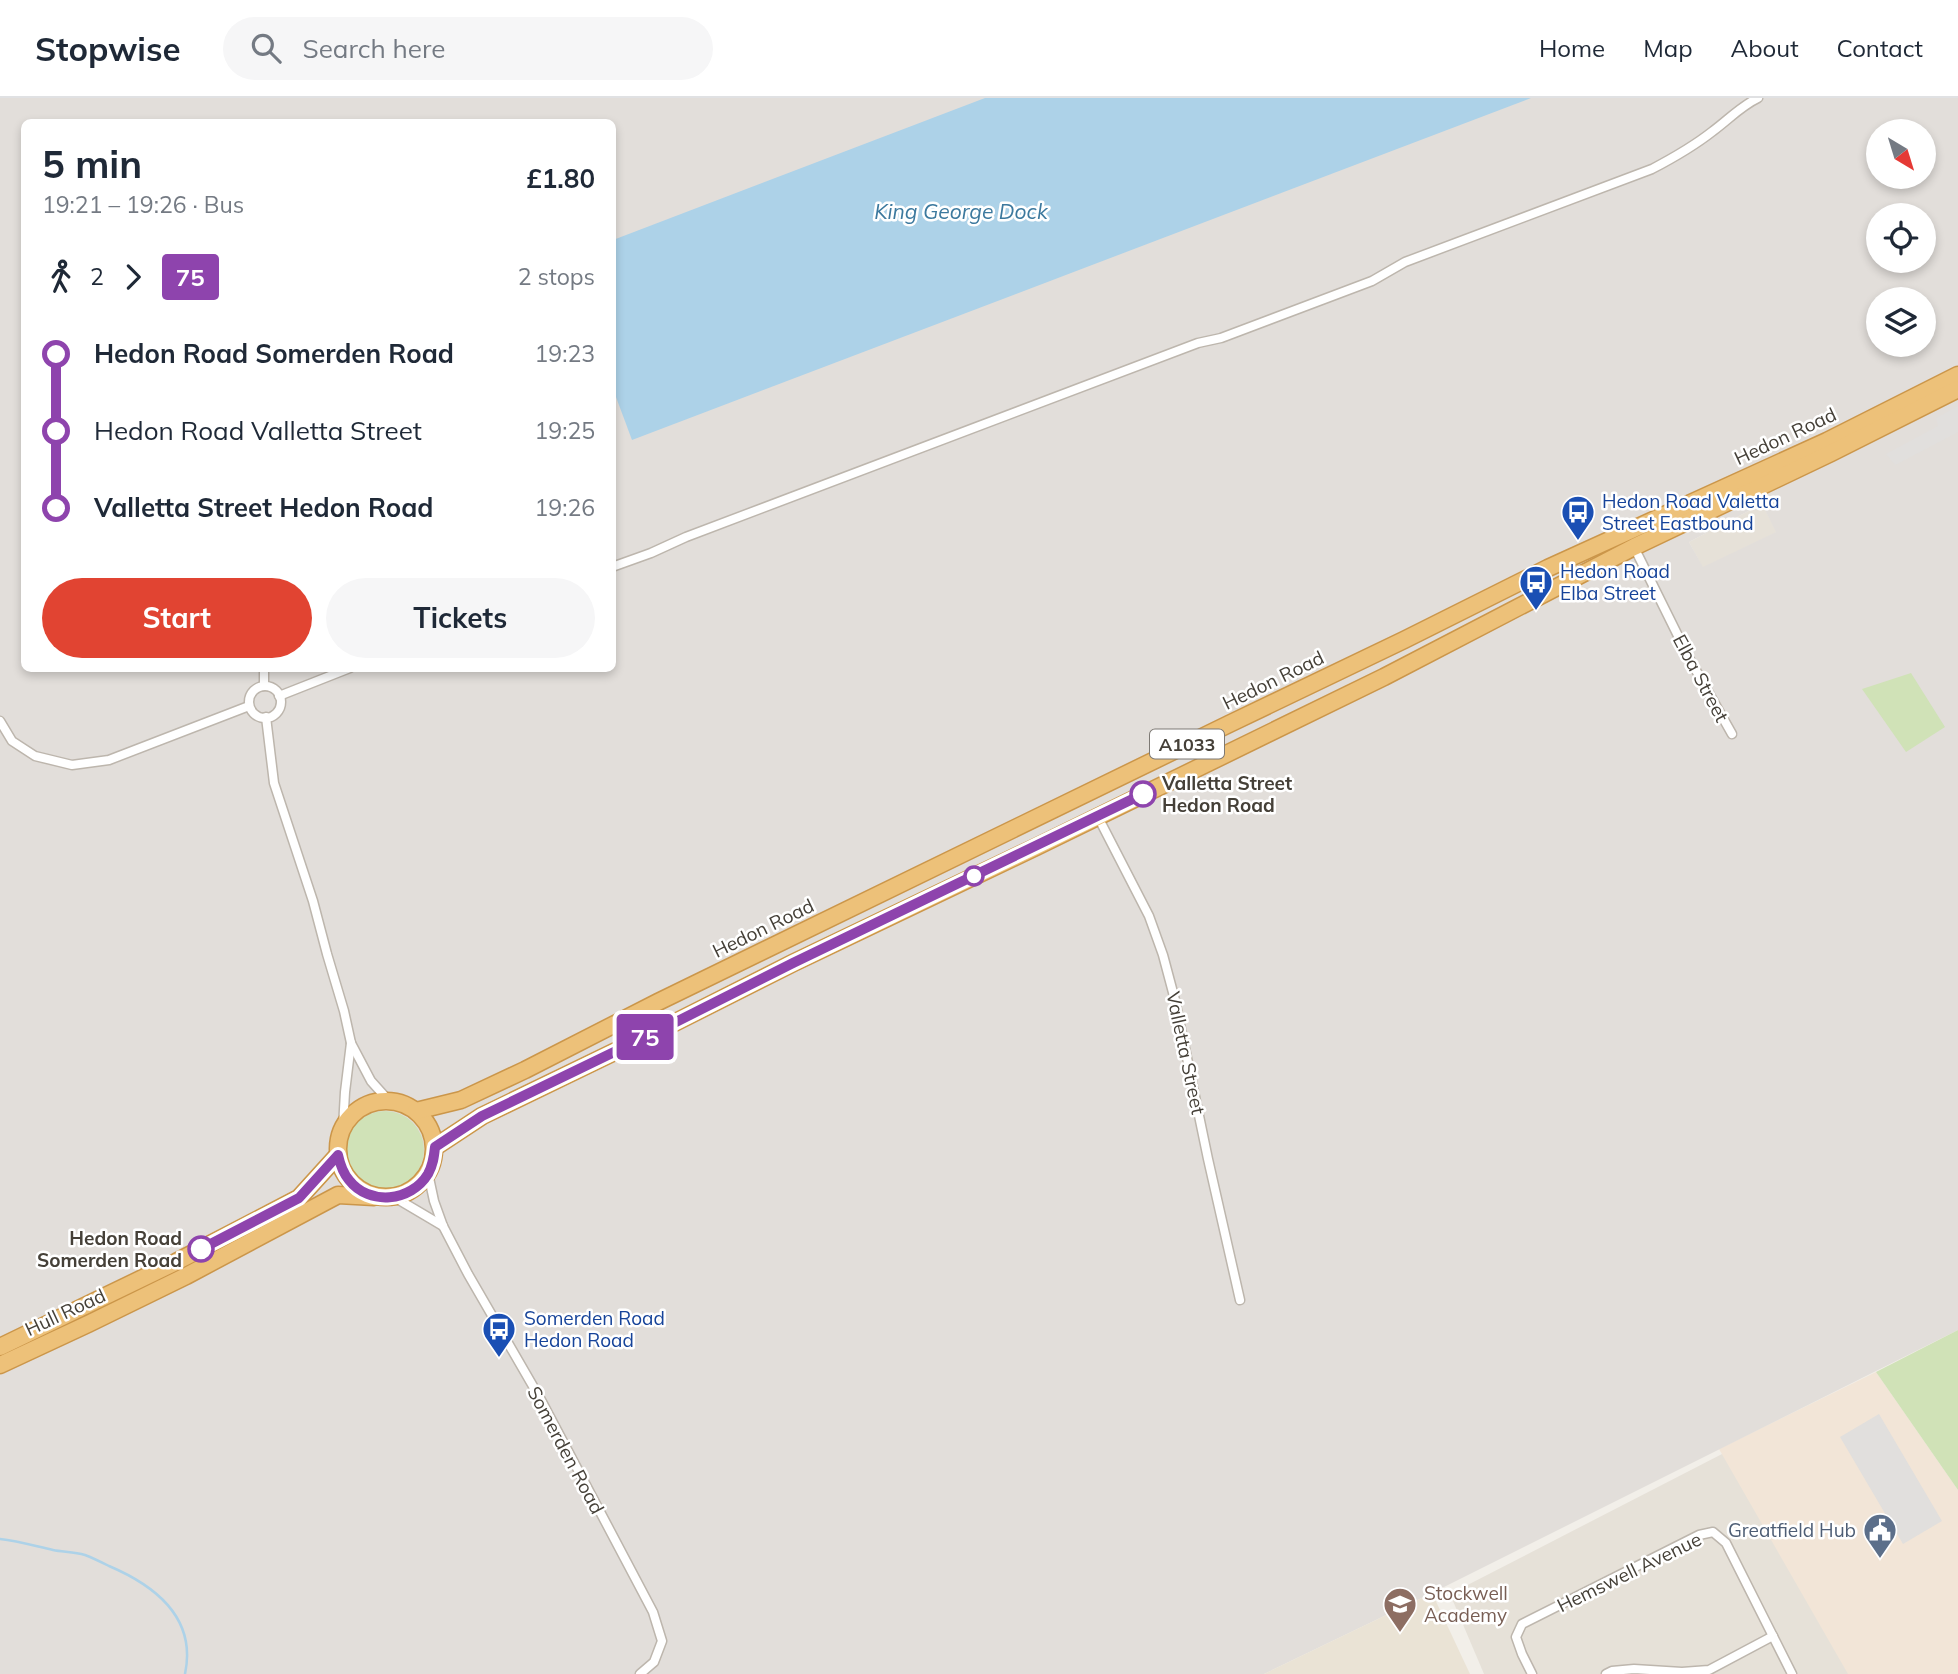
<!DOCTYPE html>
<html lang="en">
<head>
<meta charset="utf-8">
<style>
  :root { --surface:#fff; --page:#f6f6f7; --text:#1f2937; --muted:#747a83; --line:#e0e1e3; --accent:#e14432 }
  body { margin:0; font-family:Mulish,sans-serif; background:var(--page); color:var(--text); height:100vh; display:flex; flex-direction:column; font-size:26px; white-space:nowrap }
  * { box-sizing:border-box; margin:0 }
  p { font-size:23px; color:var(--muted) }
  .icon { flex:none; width:38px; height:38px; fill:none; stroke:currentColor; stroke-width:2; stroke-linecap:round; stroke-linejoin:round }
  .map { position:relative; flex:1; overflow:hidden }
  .details { position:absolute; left:21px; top:21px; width:595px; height:553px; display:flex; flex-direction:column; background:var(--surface); border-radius:10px; box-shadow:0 4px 10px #0003 }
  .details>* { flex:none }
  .badge { padding:0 14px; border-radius:5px; font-size:24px; line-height:46px }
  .needle { width:46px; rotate:142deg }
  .buttons { position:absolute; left:1866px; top:21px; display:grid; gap:14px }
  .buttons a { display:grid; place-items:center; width:70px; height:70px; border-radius:50%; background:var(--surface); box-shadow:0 4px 10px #0003; font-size:35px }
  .map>.badge { position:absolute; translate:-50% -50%; box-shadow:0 0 0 4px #fff }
  .legs { display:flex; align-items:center; gap:10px; height:77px; padding:0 21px; font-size:23px }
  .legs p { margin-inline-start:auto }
  .summary { display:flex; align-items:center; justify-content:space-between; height:119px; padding:0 21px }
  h1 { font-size:38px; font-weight:700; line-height:52px }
  .action { display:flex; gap:14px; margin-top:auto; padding:14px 21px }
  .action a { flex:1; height:80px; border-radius:42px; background:var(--accent); color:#fff; font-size:28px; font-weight:700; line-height:80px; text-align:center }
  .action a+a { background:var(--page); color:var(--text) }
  ul { padding:0 21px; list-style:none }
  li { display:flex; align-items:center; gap:24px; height:77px; font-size:26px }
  li i { display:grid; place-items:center; width:10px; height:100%; margin:0 9px; background:currentColor }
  li i::after { content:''; width:18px; height:18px; margin:-9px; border:5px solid; border-radius:50%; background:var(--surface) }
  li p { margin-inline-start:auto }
  li:first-child i { background:linear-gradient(#0000 50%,currentColor 0) }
  li:last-child i { background:linear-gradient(currentColor 50%,#0000 0) }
  header { display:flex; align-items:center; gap:42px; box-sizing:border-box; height:98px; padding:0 35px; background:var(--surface); border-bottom:2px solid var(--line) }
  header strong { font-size:33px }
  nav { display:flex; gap:38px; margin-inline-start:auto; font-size:24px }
  .search { width:490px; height:63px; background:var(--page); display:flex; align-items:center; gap:18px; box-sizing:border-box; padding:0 24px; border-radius:38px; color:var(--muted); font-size:26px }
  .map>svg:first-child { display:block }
  .residential { fill:#e6e1d8 }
  .commercial { fill:#f2e5d7 }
  .industrial { fill:#e2deda; fill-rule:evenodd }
  .education { fill:#eae3d5 }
  .green { fill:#d0e2b7 }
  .parking { fill:#e1dfdd }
  .water { fill:#add2e8 }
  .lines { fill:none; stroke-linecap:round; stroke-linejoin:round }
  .stream { stroke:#add2e8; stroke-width:2.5 }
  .street-casing { stroke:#bdb6ad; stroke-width:11 }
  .highway-casing { stroke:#cb964a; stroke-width:19 }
  .street { stroke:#fff; stroke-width:8 }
  .highway { stroke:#edc179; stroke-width:16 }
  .line-1-casing { stroke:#fff; stroke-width:16 }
  .line-1 { stroke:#8e44ad; stroke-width:10 }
  .stop-1-dot { fill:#fff; stroke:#8e44ad; stroke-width:3.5 }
  .labels { text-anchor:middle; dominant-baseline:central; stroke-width:5; stroke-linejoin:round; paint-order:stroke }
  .shield { fill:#fff; stroke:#7d7974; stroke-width:2 }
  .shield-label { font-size:18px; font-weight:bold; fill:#454038 }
  .street-label { font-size:19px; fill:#454038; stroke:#fff }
  .transit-label { font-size:19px; fill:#164399; stroke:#fff; text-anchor:start }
  .stop-label { font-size:19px; font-weight:bold; fill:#454038; stroke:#fff; text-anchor:start }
  .service-label { font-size:19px; fill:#4e5e75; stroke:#fff; text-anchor:end }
  .education-label { font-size:19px; fill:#785e54; stroke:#fff; text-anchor:start }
  .water-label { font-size:21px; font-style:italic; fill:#3c799e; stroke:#fff }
</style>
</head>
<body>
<header>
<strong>Stopwise</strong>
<div class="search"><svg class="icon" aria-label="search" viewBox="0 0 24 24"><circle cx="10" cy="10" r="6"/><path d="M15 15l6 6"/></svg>Search here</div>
<nav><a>Home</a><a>Map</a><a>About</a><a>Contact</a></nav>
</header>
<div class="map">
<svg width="1958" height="1576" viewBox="0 0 1958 1576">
  <rect width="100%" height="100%" fill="#f2efe9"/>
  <!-- residential -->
  <g class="residential">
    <path d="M1762 406 1777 434 1703 470 1689 444Z"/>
    <path d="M1724 1355 1849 1576H1484L1450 1496Z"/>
  </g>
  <!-- commercial -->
  <path class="commercial" d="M1876 1274 1958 1392V1576H1848L1719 1351Z"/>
  <!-- industrial -->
  <path class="industrial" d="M0 0H1958V1232L1432 1495 1264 1576H0ZM24 24H612V570H24ZM1878 33H1923V79H1878ZM1878 117H1923V163H1878ZM1878 201H1923V247H1878ZM1762 406 1776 434 1703 469 1689 444Z"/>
  <!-- education -->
  <path class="education" d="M1432 1495 1470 1576H1264Z"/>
  <!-- green -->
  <g class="green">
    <path d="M1911 575 1945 629 1906 654 1862 591Z"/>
    <circle cx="385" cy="1052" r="39"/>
    <path d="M1958 1232V1392L1876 1274Z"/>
  </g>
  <!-- parking -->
  <g class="parking">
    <path d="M1958 308V334L1895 367 1886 356 1938 328 1936 320Z"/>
    <path d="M1879 1316 1942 1423 1903 1446 1840 1339Z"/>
  </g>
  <!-- water -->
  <path class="water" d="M985 0H1531L632 342 613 291V142Z"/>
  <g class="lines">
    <!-- stream -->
    <path class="stream" d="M0 1441C18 1443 35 1448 53 1452 63 1454 74 1454 85 1457 93 1460 101 1464 109 1468 156 1488 197 1520 185 1576"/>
    <defs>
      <g id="street">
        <path d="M1634 449 1689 560 1732 636"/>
        <path d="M612 469 651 455 686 439 1198 245 1221 240 1372 183 1405 164 1652 71C1673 60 1694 48 1713 33 1728 22 1741 8 1758 0"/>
        <path d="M264 588V570"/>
        <circle cx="265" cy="604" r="16"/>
        <path d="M279 598 350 570"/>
        <path d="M266 619 274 685 313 803 327 856 344 913 351 945 371 983 389 1003"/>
        <path d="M0 623 12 643 35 658 72 667 109 662 249 608"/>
        <path d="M1098 719 1149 818 1163 857 1175 902 1208 1061 1240 1202"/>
        <path d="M343 1029 345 994 351 945"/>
        <path d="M428 1075 434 1103 443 1128 468 1176 541 1302 653 1514 662 1543 654 1564 640 1576"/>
        <path d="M394 1099 443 1128"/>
        <path d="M1532 1576 1522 1556 1516 1539 1522 1526 1699 1437 1713 1434 1726 1445 1792 1576"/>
        <path d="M1606 1576 1612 1573 1634 1571 1682 1574 1709 1572 1773 1538"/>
      </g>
      <g id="highway">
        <circle cx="386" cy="1051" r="48"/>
        <path d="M416 1013 461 1002 525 972 658 904 1229 626 1404 542 1548 470 1827 343 1958 277"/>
        <path d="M435 1049 482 1018 672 926 793 865 1036 749 1384 579 1634 449 1831 355 1958 291"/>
        <path d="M0 1249 176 1164 299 1100 338 1057"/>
        <path d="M0 1267 88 1226 186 1178 338 1097 374 1099"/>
      </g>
    </defs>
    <!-- street casing -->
    <use href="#street" class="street-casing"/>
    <!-- highway casing -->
    <use href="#highway" class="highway-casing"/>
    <!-- street -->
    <use href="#street" class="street"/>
    <!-- highway -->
    <use href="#highway" class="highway"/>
  </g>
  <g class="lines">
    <defs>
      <path id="line-1" d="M201 1151 299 1100 338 1057C340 1066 343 1075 349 1082 369 1108 411 1104 428 1076 433 1067 434 1059 435 1049L482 1018 672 926 793 865 1143 696"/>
    </defs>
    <!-- line-1 casing -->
    <use href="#line-1" class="line-1-casing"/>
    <!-- line-1 -->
    <use href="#line-1" class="line-1"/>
  </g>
  <!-- icons -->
  <defs>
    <symbol id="bus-pin" viewBox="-11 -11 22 30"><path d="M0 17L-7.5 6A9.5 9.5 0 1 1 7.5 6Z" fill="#1a4fb4" stroke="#fff"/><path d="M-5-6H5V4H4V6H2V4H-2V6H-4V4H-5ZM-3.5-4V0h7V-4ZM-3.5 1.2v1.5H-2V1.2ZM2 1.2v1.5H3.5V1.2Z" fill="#fff"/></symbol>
    <symbol id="civic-pin" viewBox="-11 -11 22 30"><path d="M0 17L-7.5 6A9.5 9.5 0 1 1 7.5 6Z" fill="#5c6f8a" stroke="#fff"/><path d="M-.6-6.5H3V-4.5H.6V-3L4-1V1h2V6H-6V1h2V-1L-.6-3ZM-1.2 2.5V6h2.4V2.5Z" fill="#fff"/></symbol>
    <symbol id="school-pin" viewBox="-11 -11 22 30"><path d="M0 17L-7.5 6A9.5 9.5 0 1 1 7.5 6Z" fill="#8d6e63" stroke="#fff"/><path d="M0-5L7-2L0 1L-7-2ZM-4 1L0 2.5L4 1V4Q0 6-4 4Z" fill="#fff"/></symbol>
  </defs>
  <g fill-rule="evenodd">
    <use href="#bus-pin" x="1559" y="395" width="38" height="52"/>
    <use href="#bus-pin" x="1517" y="465" width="38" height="52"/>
    <use href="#bus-pin" x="480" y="1212" width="38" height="52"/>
    <use href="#civic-pin" x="1861" y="1413" width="38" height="52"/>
    <use href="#school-pin" x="1381" y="1487" width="38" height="52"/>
  </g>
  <!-- markers -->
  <g class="stop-1-dot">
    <circle cx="1143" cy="696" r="12"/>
    <circle cx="974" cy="778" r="9"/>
    <circle cx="201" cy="1151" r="12"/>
  </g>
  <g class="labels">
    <!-- shield labels -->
    <rect class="shield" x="1150" y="631.5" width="74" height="29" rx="5"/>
    <g class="shield-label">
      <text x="1187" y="646">A1033</text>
    </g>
    <!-- street labels -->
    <g class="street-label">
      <text transform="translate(1785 338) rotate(-25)">Hedon Road</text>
      <text transform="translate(1701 580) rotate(62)">Elba Street</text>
      <text transform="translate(1273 582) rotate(-26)">Hedon Road</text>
      <text transform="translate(763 830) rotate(-26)">Hedon Road</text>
      <text transform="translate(1186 955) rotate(78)">Valletta Street</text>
      <text transform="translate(65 1214) rotate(-25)">Hull Road</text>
      <text transform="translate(566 1352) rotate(62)">Somerden Road</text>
      <text transform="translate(1629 1474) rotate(-26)">Hemswell Avenue</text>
    </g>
    <!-- transit labels -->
    <g class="transit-label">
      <text x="1602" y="403">Hedon Road Valetta<tspan x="1602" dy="22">Street Eastbound</tspan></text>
      <text x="1560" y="473">Hedon Road<tspan x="1560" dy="22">Elba Street</tspan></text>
      <text x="524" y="1220">Somerden Road<tspan x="524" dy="22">Hedon Road</tspan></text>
    </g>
    <!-- stop labels -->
    <g class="stop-label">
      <text x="1162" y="685">Valletta Street<tspan x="1162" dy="22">Hedon Road</tspan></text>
      <text x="182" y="1140" text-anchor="end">Hedon Road<tspan x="182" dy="22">Somerden Road</tspan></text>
    </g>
    <!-- service labels -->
    <g class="service-label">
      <text x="1856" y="1432">Greatfield Hub</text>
    </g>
    <!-- education labels -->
    <g class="education-label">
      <text x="1424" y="1495">Stockwell<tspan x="1424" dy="22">Academy</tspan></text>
    </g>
    <!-- water labels -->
    <g class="water-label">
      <text x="961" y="113">King George Dock</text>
    </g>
  </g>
</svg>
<div class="buttons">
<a><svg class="needle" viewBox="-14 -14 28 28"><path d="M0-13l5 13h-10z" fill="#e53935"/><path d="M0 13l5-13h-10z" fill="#747a83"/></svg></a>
<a><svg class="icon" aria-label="locate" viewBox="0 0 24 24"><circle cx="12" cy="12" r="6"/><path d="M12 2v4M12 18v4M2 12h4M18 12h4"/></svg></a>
<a><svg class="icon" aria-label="layers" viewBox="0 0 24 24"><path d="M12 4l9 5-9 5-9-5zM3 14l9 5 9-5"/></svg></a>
</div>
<b class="badge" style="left:645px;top:939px;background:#8e44ad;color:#fff">75</b>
<section class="details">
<div class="summary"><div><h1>5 min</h1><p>19:21 – 19:26 · Bus</p></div><b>£1.80</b></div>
<div class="legs"><svg class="icon" aria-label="walk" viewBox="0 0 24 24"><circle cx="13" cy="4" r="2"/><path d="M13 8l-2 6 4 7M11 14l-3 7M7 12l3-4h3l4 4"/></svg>2<svg class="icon" aria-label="forward" viewBox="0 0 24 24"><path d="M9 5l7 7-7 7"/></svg><b class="badge" style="background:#8e44ad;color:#fff">75</b><p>2 stops</p></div>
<ul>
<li><i style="color:#8e44ad"></i><b>Hedon Road Somerden Road</b><p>19:23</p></li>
<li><i style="color:#8e44ad"></i><span>Hedon Road Valletta Street</span><p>19:25</p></li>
<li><i style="color:#8e44ad"></i><b>Valletta Street Hedon Road</b><p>19:26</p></li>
</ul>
<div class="action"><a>Start</a><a>Tickets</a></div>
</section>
</div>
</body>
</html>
